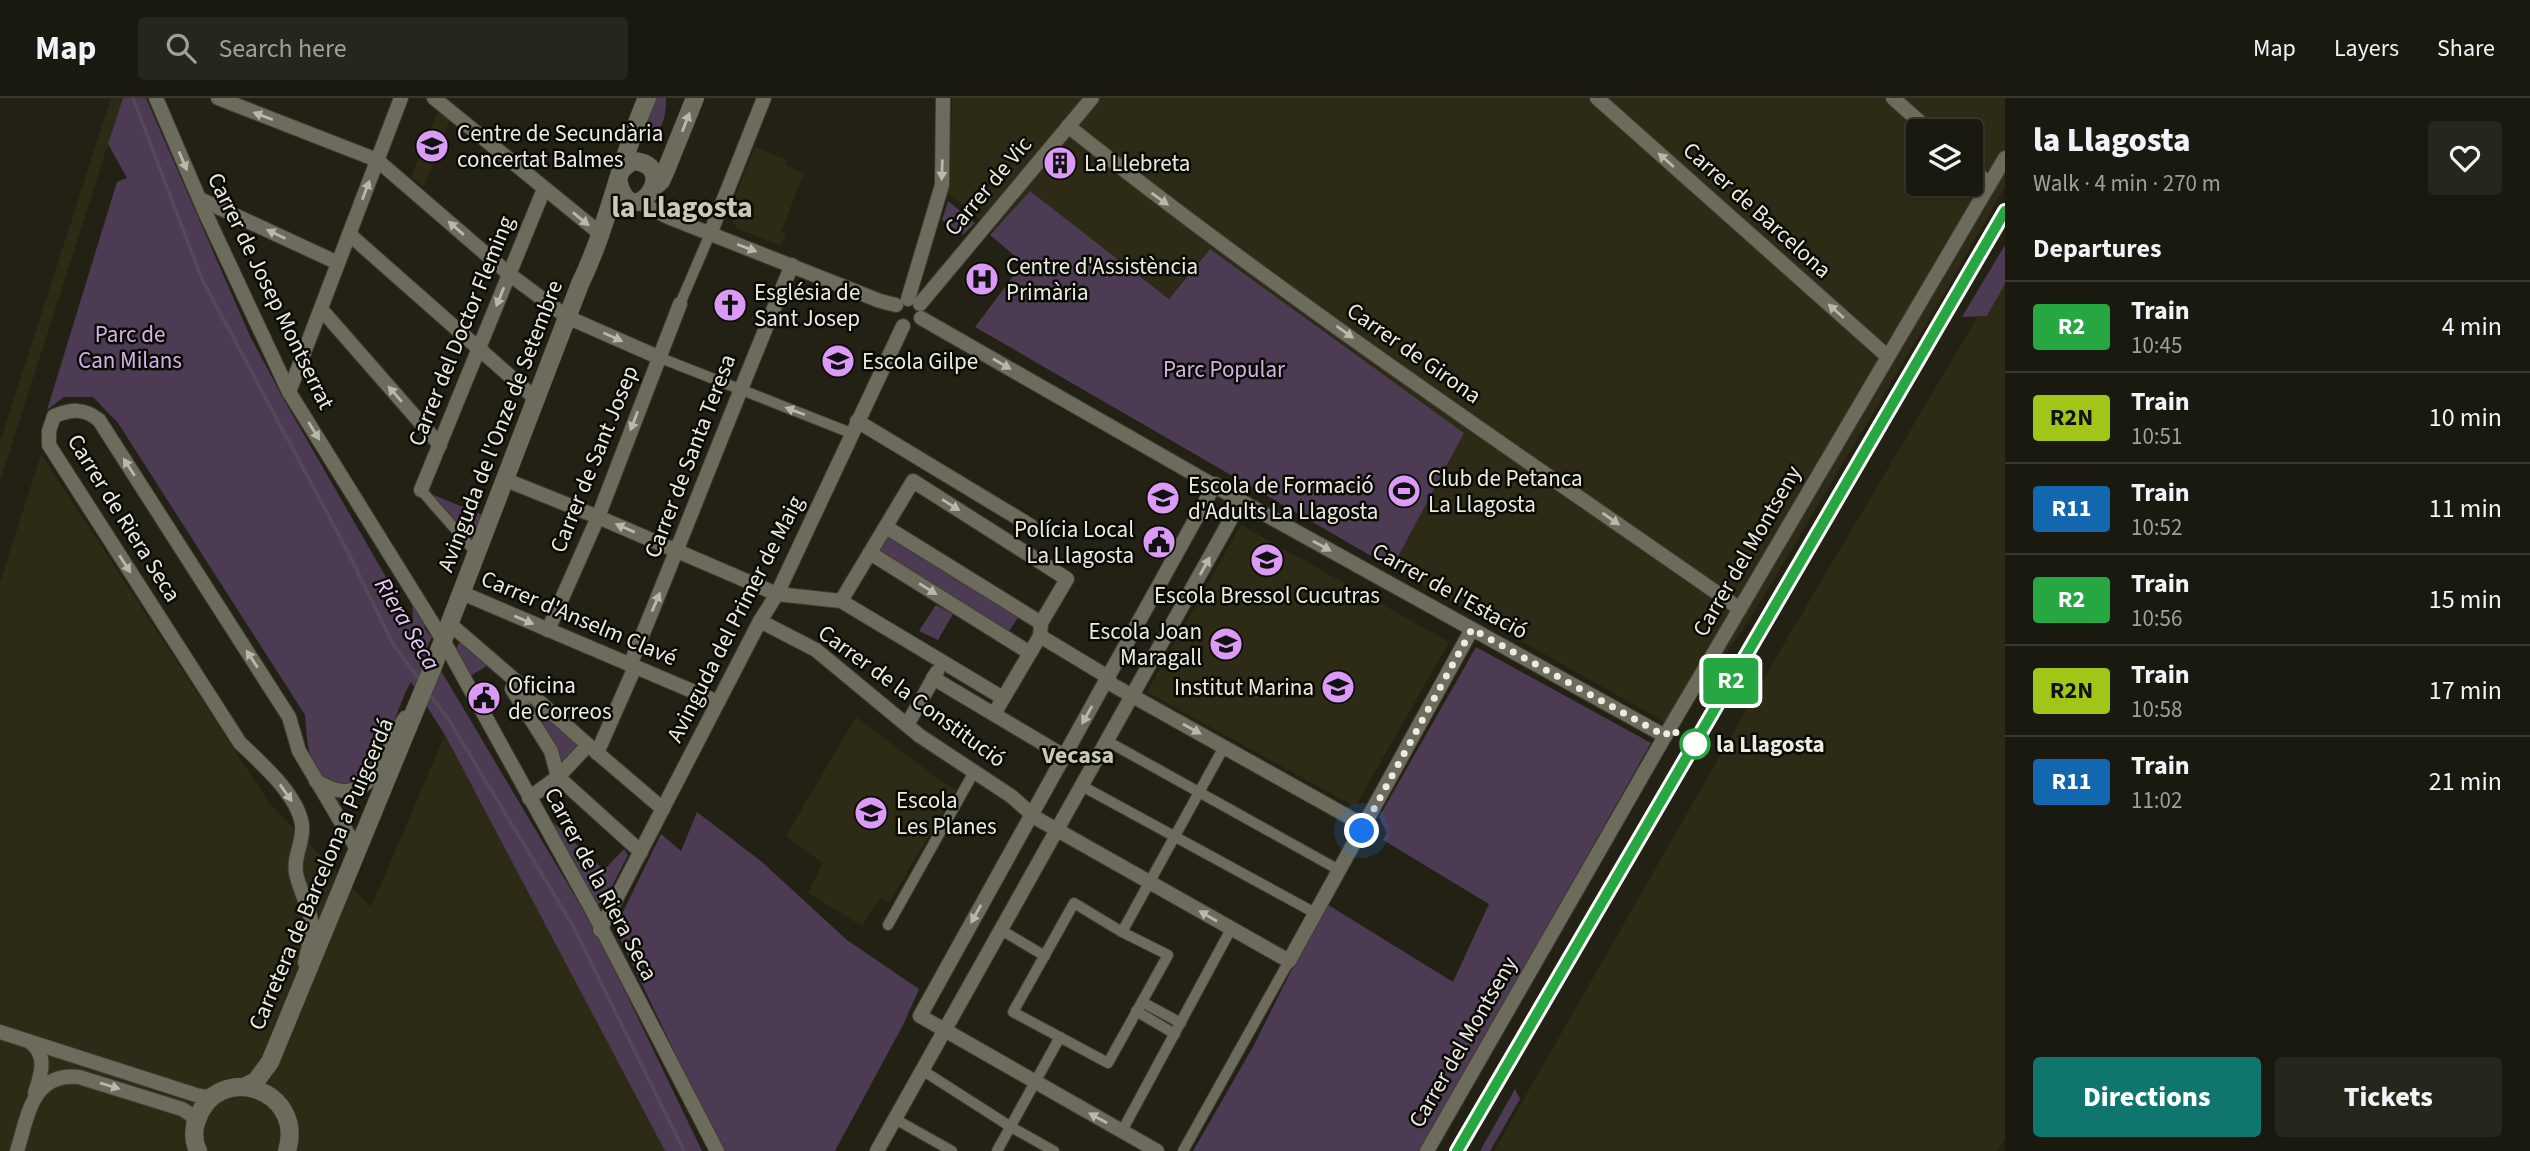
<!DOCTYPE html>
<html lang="en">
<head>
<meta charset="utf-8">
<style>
  :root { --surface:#1a190f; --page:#27261d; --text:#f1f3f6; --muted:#9fa09e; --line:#38382f; --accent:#0f766e }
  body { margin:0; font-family:"Source Sans 3",sans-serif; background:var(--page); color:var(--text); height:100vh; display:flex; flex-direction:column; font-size:26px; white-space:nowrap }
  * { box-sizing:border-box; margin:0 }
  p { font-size:23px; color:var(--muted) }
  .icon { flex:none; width:38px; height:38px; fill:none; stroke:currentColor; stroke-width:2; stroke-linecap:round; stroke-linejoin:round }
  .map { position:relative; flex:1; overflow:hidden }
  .side { display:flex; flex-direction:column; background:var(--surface); width:525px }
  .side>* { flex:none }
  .badge { padding:0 14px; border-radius:5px; font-size:24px; line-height:46px }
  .tools { position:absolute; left:1906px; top:21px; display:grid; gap:14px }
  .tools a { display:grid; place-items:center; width:77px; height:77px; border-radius:7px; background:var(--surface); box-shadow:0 2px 5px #0004,0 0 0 2px var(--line); font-size:35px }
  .you { position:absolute; width:35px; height:35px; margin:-18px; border:5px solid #fff; border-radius:50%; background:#1a73e8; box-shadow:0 0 0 10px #1a73e833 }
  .map>.badge { position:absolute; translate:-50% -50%; box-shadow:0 0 0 4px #fff }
  h2 { padding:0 28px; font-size:26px; line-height:63px }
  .round { display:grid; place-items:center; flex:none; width:74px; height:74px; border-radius:7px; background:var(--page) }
  .overview { display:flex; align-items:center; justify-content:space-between; height:119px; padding:0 28px }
  h1 { font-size:33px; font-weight:800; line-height:52px }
  .button { display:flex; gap:14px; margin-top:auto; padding:14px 28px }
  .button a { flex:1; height:80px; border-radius:7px; background:var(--accent); color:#fff; font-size:28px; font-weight:800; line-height:80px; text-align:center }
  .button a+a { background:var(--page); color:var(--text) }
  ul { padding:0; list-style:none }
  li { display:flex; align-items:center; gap:21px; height:91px; padding:0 28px; border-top:2px solid var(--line) }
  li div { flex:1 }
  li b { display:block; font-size:26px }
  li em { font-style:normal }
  li .badge { min-width:77px; font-weight:700; text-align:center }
  header { display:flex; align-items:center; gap:42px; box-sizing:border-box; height:98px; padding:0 35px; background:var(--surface); border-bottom:2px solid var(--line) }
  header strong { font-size:33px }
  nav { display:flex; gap:38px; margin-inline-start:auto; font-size:24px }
  .search { width:490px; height:63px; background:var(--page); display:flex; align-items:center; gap:18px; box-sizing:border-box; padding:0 24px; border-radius:7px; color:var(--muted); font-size:26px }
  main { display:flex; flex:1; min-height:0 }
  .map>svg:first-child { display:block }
  .built { fill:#2d2a16; fill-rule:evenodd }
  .green { fill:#4c3b53 }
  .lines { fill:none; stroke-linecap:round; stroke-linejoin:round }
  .stream { stroke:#554957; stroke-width:3.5 }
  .pedestrian-casing { stroke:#3e3c33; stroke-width:12 }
  .minor-casing { stroke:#3e3c33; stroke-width:16 }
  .secondary-casing { stroke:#3e3c33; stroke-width:19 }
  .pedestrian { stroke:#6d6b5c; stroke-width:10 }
  .minor { stroke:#6d6b5c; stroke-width:14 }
  .secondary { stroke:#6d6b5c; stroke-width:18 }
  .rail { stroke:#87867b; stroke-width:3.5; stroke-dasharray:9 9; stroke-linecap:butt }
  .oneway { fill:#b9b8ac }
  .line-casing { stroke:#fff; stroke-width:16 }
  .line { stroke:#26a741; stroke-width:10 }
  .walk { stroke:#ecebe2; stroke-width:7; stroke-dasharray:0 12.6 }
  .stop-dot { fill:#fff; stroke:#26a741; stroke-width:3.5 }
  .labels { text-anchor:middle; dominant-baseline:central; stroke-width:5; stroke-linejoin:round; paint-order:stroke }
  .poi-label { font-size:23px; fill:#ecebe2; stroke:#0b0b06; text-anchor:start }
  .street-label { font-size:23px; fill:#ecebe2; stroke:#0b0b06 }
  .park-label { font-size:23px; fill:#d5b0e5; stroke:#0b0b06 }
  .stop-label { font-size:23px; font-weight:bold; fill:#ecebe2; stroke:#0b0b06; text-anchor:start }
  .water-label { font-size:24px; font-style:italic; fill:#ecc6fd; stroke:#0b0b06 }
  .neighbourhood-label { font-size:24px; font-weight:bold; fill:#c9c7b6; stroke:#0b0b06 }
  .district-label { font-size:30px; font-weight:bold; fill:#c9c7b6; stroke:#0b0b06 }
</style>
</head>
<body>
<header>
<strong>Map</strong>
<div class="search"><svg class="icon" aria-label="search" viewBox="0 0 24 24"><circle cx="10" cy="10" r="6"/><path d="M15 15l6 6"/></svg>Search here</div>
<nav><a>Map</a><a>Layers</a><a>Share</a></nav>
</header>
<main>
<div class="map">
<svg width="2005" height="1053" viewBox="0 0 2005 1053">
  <rect width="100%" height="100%" fill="#232114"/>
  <!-- built -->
  <g class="built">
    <path d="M111 0H123L0 383V344Z"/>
    <path d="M952 0H2005V89L1936 210 1750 521 1674 631 1654 618 1392 470 1463 336 1209 151 1169 201 1030 93 995 133 992 132 946 93 950 78ZM1918 33H1970V86H1918Z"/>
    <path d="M440 9 451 18 424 89 411 79Z"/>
    <path d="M755 49 787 62 785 67 804 75 781 134 786 136 781 148 736 130 729 114Z"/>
    <path d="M2005 186V1041L1997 1053H1494L1781 551 1978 218 1988 217Z"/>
    <path d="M41 356 270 706 371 809 445 637 665 1053H0V485Z"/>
    <path d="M1241 427 1449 544 1355 709 1147 594Z"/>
    <path d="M856 619 941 683 956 692 889 805 880 800 862 828 808 795 823 765 786 738Z"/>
  </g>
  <!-- green -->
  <g class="green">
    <path d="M123 0H146L250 238 284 302 413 526 412 504 427 527 424 529 432 539 427 549 598 837 702 1053H665L445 637 411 584C397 606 383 669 363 681 355 686 345 687 336 686 307 683 307 639 305 617L118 325 93 299H64L47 312 117 84 127 80 108 46Z"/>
    <path d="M650 0H666C666 19 663 43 639 30Z"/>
    <path d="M1030 93 1169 201 1210 151 1464 335 1392 470 975 229 1023 165 990 137Z"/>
    <path d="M948 103 975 125 963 137 942 122Z"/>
    <path d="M2005 147V186L1987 218 1962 219Z"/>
    <path d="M421 392 483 417 470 444Z"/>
    <path d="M886 429 1022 513 1005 540 870 455Z"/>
    <path d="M936 507 953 516 938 542 919 533Z"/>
    <path d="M462 537 494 564 470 578 455 554Z"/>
    <path d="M1476 549 1651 645 1420 1053H1193L1254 947 1325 805 1453 884 1489 806 1383 742 1387 735 1379 719Z"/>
    <path d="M516 583 588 647 558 679Z"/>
    <path d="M542 714 604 772 624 751 628 757 605 802 591 810Z"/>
    <path d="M697 714 762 764 847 842 919 891 903 927 835 1053H722L615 830 661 736 681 753Z"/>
    <path d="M1515 991 1520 1001 1490 1053H1480Z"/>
  </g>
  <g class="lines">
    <!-- stream -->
    <g class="stream">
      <path d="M133 0 202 181 349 456 393 546 421 584"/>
      <path d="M429 596 449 622 572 826 684 1053"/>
    </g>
    <defs>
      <g id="pedestrian">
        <path d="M680 206 710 136"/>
        <path d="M658 259 851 335"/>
        <path d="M421 392 477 456"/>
        <path d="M1107 643 1339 772"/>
        <path d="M1082 688 1315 815"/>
        <path d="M1074 805 1122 834 1168 857 1108 965 1013 914Z"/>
        <path d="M888 827 974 674"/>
        <path d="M1001 832 1045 858"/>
        <path d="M1122 834 1224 649"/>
        <path d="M1142 904 1181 925"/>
        <path d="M1136 913 1175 936"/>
        <path d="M922 972 1011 1029 1054 1053"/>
        <path d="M895 1021 952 1053"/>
        <path d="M1122 1033 1231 831"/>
        <path d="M997 1053 1060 939"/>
        <path d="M1183 1053 1289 863"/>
      </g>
      <g id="minor">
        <path d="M156 0 204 112 289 294 443 542 591 810 717 1053"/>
        <path d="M218 0 377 62 509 176 567 219 658 259"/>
        <path d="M434 0 602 137"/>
        <path d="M1597 0 1887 258"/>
        <path d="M1893 0 1930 33"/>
        <path d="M1068 28C1284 200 1514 353 1740 511"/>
        <path d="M1970 69 1989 86"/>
        <path d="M200 101 338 165"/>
        <path d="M639 104 668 119 880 203 896 207"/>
        <path d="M349 136 536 301"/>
        <path d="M710 136 764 0"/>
        <path d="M908 201 942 87 943 0"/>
        <path d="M920 206 1092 0"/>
        <path d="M321 211 440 347"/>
        <path d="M921 220 1241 403 1665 638"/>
        <path d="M289 294 401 0"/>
        <path d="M857 323 1031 428"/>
        <path d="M506 382 598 419 777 496 841 503 1003 600"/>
        <path d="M421 392 544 91"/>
        <path d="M886 429 1041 525"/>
        <path d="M870 455 1030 555"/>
        <path d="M462 495 718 604"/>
        <path d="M841 503 913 383 1067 481 1041 525 1040 538 994 616"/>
        <path d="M760 523 816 552 920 638 1011 698 1036 720 1289 863 1472 531"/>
        <path d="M450 526 516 583"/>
        <path d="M548 532 598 419 680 206"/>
        <path d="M1040 538 1108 579 1111 586 1365 728"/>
        <path d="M630 567C685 434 736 300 792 167"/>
        <path d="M933 580 1064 658"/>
        <path d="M907 627 937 574"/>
        <path d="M588 647 663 711"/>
        <path d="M597 655 635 569"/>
        <path d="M558 679 641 754"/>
        <path d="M316 683C322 686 330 691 337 692 378 701 387 645 405 620"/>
        <path d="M529 700 558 679 588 647 516 583 512 591 551 653 558 679"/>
        <path d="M600 832 760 523 777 496 903 228"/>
        <path d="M305 865C308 853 313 835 311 822 308 806 299 791 296 775 293 758 304 744 302 727 298 697 261 665 240 645L49 347V333L54 318C72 311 84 310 99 322L289 619 299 653 357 751"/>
        <path d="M0 934 196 997 206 999 217 995"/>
        <path d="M30 944C48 957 41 977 35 995"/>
        <path d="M17 1053C28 1018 32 974 79 979L182 1011 193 1018 194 1031"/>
        <path d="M877 1053 1241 403"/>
        <path d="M1157 1053 920 918 1215 386"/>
        <path d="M1427 1053 1665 638 2005 60"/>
      </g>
      <g id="secondary">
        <path d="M618 81C629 141 685 66 632 63L620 73"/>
        <path d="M653 90 661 83 666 72 695 0"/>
        <path d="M244 989 256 983 270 964 432 571 580 186C609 126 620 61 647 0"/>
        <path d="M198 1053C193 1042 193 1032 197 1022 217 962 306 991 287 1053"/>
      </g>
    </defs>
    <!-- pedestrian casing -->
    <use href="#pedestrian" class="pedestrian-casing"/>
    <!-- minor casing -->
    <use href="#minor" class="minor-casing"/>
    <!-- secondary casing -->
    <use href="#secondary" class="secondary-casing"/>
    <!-- pedestrian -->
    <use href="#pedestrian" class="pedestrian"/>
    <!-- minor -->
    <use href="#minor" class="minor"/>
    <!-- secondary -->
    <use href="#secondary" class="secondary"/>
    <!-- rail -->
    <path class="rail" d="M1457 1053 2005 113"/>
  </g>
  <!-- one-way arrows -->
  <defs><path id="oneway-solid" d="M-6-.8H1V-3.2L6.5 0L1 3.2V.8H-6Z" transform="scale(1.75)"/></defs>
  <g class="oneway">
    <use href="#oneway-solid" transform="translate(263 18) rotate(-159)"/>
    <use href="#oneway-solid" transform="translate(686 24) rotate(-69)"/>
    <use href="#oneway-solid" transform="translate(1666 62) rotate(-138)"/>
    <use href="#oneway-solid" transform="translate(183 63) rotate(67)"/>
    <use href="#oneway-solid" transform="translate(942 72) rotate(92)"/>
    <use href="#oneway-solid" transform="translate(366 92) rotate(-69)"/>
    <use href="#oneway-solid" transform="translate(1160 101) rotate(36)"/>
    <use href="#oneway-solid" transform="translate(581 121) rotate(39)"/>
    <use href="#oneway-solid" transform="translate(456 130) rotate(-139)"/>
    <use href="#oneway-solid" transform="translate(276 136) rotate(-155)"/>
    <use href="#oneway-solid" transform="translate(747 150) rotate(21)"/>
    <use href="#oneway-solid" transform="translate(500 199) rotate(112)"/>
    <use href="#oneway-solid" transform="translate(1836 213) rotate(-138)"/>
    <use href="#oneway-solid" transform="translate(1345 234) rotate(36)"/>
    <use href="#oneway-solid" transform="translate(613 239) rotate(24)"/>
    <use href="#oneway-solid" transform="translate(1002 266) rotate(30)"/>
    <use href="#oneway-solid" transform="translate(395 296) rotate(-131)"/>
    <use href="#oneway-solid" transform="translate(795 313) rotate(-159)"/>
    <use href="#oneway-solid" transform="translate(634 323) rotate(111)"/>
    <use href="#oneway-solid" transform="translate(314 333) rotate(58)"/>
    <use href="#oneway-solid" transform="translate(129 369) rotate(-123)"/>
    <use href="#oneway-solid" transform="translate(951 407) rotate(32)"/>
    <use href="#oneway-solid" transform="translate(1611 421) rotate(35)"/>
    <use href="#oneway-solid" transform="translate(625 430) rotate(-157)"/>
    <use href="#oneway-solid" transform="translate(1322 448) rotate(29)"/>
    <use href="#oneway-solid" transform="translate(125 466) rotate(57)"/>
    <use href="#oneway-solid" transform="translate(1205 468) rotate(-61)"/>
    <use href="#oneway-solid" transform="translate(928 491) rotate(32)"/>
    <use href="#oneway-solid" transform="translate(656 504) rotate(-67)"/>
    <use href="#oneway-solid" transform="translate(524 522) rotate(23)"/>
    <use href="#oneway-solid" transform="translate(252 561) rotate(-123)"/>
    <use href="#oneway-solid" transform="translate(1087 617) rotate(119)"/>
    <use href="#oneway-solid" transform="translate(1192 631) rotate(29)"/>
    <use href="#oneway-solid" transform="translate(286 695) rotate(55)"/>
    <use href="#oneway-solid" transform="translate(976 816) rotate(119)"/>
    <use href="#oneway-solid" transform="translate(1208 818) rotate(-150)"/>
    <use href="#oneway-solid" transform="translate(110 988) rotate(17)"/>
    <use href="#oneway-solid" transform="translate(1098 1020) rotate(-151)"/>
  </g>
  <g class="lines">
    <defs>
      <path id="line" d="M1457 1053 2005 113"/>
    </defs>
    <!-- line casing -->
    <use href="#line" class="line-casing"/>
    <!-- line -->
    <use href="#line" class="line"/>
    <!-- walk -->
    <path class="walk" d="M1362 733 1472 531 1665 638 1670 631 1695 646"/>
  </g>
  <!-- icons -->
  <defs>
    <symbol id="school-disc" viewBox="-11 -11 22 22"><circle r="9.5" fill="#da9af6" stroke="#0b0b06"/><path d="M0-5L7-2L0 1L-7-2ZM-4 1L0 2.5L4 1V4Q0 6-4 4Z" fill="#111"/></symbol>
    <symbol id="building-disc" viewBox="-11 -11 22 22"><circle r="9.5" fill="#da9af6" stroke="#0b0b06"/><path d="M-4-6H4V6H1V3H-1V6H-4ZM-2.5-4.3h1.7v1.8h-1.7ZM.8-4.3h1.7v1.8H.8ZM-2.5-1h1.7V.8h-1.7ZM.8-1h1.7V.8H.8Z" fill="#111"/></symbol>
    <symbol id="hospital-disc" viewBox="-11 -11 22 22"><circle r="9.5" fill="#da9af6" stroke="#0b0b06"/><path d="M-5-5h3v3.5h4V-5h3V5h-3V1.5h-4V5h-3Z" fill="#111"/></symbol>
    <symbol id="church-disc" viewBox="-11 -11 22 22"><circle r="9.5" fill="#da9af6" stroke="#0b0b06"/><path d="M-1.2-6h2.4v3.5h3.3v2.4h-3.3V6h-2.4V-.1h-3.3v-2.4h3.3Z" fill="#111"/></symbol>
    <symbol id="stadium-disc" viewBox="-11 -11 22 22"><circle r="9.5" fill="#da9af6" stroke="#0b0b06"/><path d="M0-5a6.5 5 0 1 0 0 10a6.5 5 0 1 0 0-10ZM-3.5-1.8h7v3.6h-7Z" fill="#111"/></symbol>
    <symbol id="university-disc" viewBox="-11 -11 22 22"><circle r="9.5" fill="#da9af6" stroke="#0b0b06"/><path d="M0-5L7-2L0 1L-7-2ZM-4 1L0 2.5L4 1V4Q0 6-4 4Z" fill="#111"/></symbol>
    <symbol id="civic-disc" viewBox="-11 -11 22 22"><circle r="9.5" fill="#da9af6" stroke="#0b0b06"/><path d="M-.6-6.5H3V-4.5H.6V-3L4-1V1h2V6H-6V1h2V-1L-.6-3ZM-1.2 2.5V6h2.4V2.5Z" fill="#111"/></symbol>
  </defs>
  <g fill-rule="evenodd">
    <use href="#school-disc" x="413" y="29" width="38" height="38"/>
    <use href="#building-disc" x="1041" y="46" width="38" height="38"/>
    <use href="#hospital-disc" x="963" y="162" width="38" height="38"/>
    <use href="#church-disc" x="711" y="188" width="38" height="38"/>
    <use href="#school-disc" x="819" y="244" width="38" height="38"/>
    <use href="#stadium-disc" x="1385" y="374" width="38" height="38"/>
    <use href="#university-disc" x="1144" y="381" width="38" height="38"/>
    <use href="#civic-disc" x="1140" y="425" width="38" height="38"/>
    <use href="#school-disc" x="1248" y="443" width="38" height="38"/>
    <use href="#school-disc" x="1207" y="527" width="38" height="38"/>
    <use href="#school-disc" x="1319" y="570" width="38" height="38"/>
    <use href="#civic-disc" x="465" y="581" width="38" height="38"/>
    <use href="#school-disc" x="852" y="696" width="38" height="38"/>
  </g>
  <!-- markers -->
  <circle class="stop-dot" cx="1695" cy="646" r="14"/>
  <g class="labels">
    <!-- poi labels -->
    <g class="poi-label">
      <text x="457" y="35">Centre de Secundària<tspan x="457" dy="26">concertat Balmes</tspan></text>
      <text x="1084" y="65">La Llebreta</text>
      <text x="1006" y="168">Centre d'Assistència<tspan x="1006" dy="26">Primària</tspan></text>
      <text x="754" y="194">Església de<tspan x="754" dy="26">Sant Josep</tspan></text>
      <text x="862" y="263">Escola Gilpe</text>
      <text x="1428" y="380">Club de Petanca<tspan x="1428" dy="26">La Llagosta</tspan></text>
      <text x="1188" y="387">Escola de Formació<tspan x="1188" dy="26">d'Adults La Llagosta</tspan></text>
      <text x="1134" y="431" text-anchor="end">Polícia Local<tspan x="1134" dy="26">La Llagosta</tspan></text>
      <text x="1267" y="497" text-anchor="middle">Escola Bressol Cucutras</text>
      <text x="1202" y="533" text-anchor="end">Escola Joan<tspan x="1202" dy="26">Maragall</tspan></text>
      <text x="508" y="587">Oficina<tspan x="508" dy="26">de Correos</tspan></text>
      <text x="1314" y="589" text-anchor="end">Institut Marina</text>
      <text x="896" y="702">Escola<tspan x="896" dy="26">Les Planes</tspan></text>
    </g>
    <!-- street labels -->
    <g class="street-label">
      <text transform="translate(988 88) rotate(-50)">Carrer de Vic</text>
      <text transform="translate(1757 112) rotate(42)">Carrer de Barcelona</text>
      <text transform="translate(271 193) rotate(64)">Carrer de Josep Montserrat</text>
      <text transform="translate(461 233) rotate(-68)">Carrer del Doctor Fleming</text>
      <text transform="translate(1414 255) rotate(35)">Carrer de Girona</text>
      <text transform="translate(500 328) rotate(-69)">Avinguda de l'Onze de Setembre</text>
      <text transform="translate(690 358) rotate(-69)">Carrer de Santa Teresa</text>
      <text transform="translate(594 361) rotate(-68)">Carrer de Sant Josep</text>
      <text transform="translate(124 420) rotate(58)">Carrer de Riera Seca</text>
      <text transform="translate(1747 453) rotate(-60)">Carrer del Montseny</text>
      <text transform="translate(1450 493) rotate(29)">Carrer de l'Estació</text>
      <text transform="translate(579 520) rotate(23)">Carrer d'Anselm Clavé</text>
      <text transform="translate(735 521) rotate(-63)">Avinguda del Primer de Maig</text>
      <text transform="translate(912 598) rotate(36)">Carrer de la Constitució</text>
      <text transform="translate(321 776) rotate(-67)">Carretera de Barcelona a Puigcerdá</text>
      <text transform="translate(601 786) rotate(62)">Carrer de la Riera Seca</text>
      <text transform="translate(1463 944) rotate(-60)">Carrer del Montseny</text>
    </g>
    <!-- park labels -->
    <g class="park-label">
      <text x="130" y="236">Parc de<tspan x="130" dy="26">Can Milans</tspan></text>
      <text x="1224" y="271">Parc Popular</text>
    </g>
    <!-- stop labels -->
    <g class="stop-label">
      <text x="1716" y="646">la Llagosta</text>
    </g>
    <!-- water labels -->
    <g class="water-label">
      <text transform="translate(407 526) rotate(59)">Riera Seca</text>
    </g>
    <!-- neighbourhood labels -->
    <g class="neighbourhood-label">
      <text x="1078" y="657">Vecasa</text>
    </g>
    <!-- district labels -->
    <g class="district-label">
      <text x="682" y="109">la Llagosta</text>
    </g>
  </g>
</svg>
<div class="tools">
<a><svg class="icon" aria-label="layers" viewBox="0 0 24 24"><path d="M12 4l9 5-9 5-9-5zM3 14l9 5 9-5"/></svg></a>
</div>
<div class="you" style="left:1362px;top:733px"></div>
<b class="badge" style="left:1731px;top:583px;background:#26a741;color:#fff">R2</b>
</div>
<section class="side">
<div class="overview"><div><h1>la Llagosta</h1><p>Walk · 4 min · 270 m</p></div><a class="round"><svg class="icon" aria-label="heart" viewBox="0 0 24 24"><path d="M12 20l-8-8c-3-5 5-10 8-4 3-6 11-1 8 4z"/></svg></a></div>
<h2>Departures</h2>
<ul>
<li><span class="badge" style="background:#26a741;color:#fff">R2</span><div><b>Train</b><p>10:45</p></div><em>4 min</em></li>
<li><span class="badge" style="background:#a2c617;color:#111">R2N</span><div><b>Train</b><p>10:51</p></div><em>10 min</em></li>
<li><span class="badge" style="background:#1267af;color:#fff">R11</span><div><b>Train</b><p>10:52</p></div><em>11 min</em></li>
<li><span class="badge" style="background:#26a741;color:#fff">R2</span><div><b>Train</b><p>10:56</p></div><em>15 min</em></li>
<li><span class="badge" style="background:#a2c617;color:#111">R2N</span><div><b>Train</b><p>10:58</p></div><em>17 min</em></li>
<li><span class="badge" style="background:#1267af;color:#fff">R11</span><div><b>Train</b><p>11:02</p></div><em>21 min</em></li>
</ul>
<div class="button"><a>Directions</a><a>Tickets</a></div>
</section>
</main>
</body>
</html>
